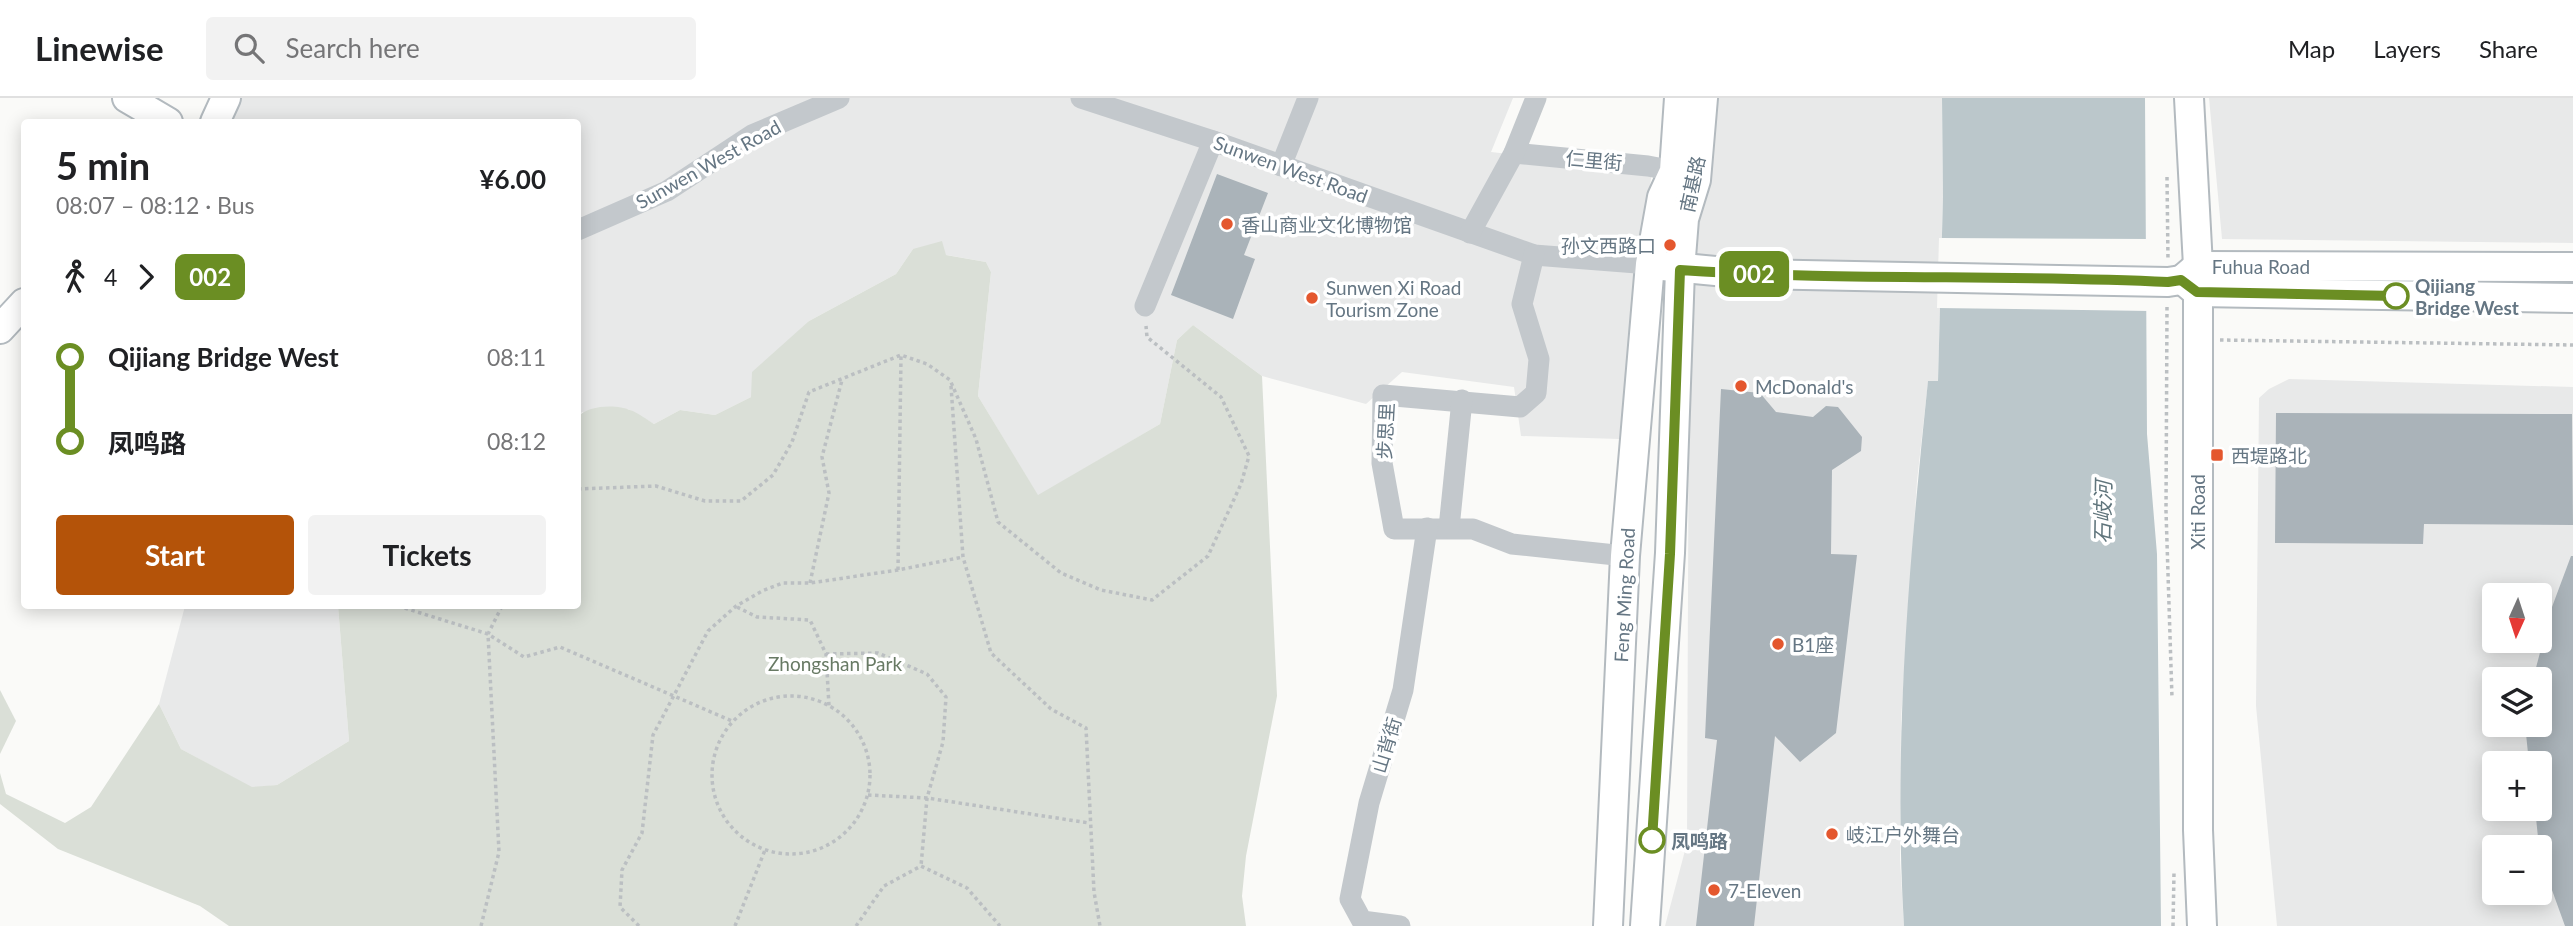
<!DOCTYPE html>
<html lang="en">
<head>
<meta charset="utf-8">
<style>
  :root { --surface:#fff; --page:#f2f2f2; --text:#202124; --muted:#757577; --line:#e0e0e0; --accent:#b45309 }
  body { margin:0; font-family:Lato,"Noto Sans SC",sans-serif; background:var(--page); color:var(--text); height:100vh; display:flex; flex-direction:column; font-size:26px; white-space:nowrap }
  * { box-sizing:border-box; margin:0 }
  p { font-size:23px; color:var(--muted) }
  .icon { flex:none; width:38px; height:38px; fill:none; stroke:currentColor; stroke-width:2; stroke-linecap:round; stroke-linejoin:round }
  .map { position:relative; flex:1; overflow:hidden }
  .panel { position:absolute; left:21px; top:21px; width:560px; height:490px; display:flex; flex-direction:column; background:var(--surface); border-radius:7px; box-shadow:0 4px 18px #0003 }
  .panel>* { flex:none }
  .badge { padding:0 14px; border-radius:10px; font-size:24px; line-height:46px }
  .needle { width:46px; rotate:183deg }
  .buttons { position:absolute; left:2482px; top:485px; display:grid; gap:14px }
  .buttons a { display:grid; place-items:center; width:70px; height:70px; border-radius:7px; background:var(--surface); box-shadow:0 4px 18px #0003; font-size:35px }
  .map>.badge { position:absolute; translate:-50% -50%; box-shadow:0 0 0 4px #fff }
  .legs { display:flex; align-items:center; gap:10px; height:77px; padding:0 35px; font-size:23px }
  .legs p { margin-inline-start:auto }
  .overview { display:flex; align-items:center; justify-content:space-between; height:119px; padding:0 35px }
  h1 { font-size:38px; font-weight:700; line-height:52px }
  .primary-button { display:flex; gap:14px; margin-top:auto; padding:14px 35px }
  .primary-button a { flex:1; height:80px; border-radius:7px; background:var(--accent); color:#fff; font-size:28px; font-weight:700; line-height:80px; text-align:center }
  .primary-button a+a { background:var(--page); color:var(--text) }
  ul { padding:0 35px; list-style:none }
  li { display:flex; align-items:center; gap:24px; height:84px; font-size:26px }
  li i { display:grid; place-items:center; width:10px; height:100%; margin:0 9px; background:currentColor }
  li i::after { content:''; width:18px; height:18px; margin:-9px; border:5px solid; border-radius:50%; background:var(--surface) }
  li p { margin-inline-start:auto }
  li:first-child i { background:linear-gradient(#0000 50%,currentColor 0) }
  li:last-child i { background:linear-gradient(currentColor 50%,#0000 0) }
  header { display:flex; align-items:center; gap:42px; box-sizing:border-box; height:98px; padding:0 35px; background:var(--surface); border-bottom:2px solid var(--line) }
  header strong { font-size:33px }
  nav { display:flex; gap:38px; margin-inline-start:auto; font-size:24px }
  .search { width:490px; height:63px; background:var(--page); display:flex; align-items:center; gap:18px; box-sizing:border-box; padding:0 24px; border-radius:7px; color:var(--muted); font-size:26px }
  .map>svg:first-child { display:block }
  .built { fill:#e8e9e9; fill-rule:evenodd }
  .green { fill:#dadfd7 }
  .water { fill:#bbc7cb }
  .pier { fill:#fafaf8 }
  .building { fill:#aab3b9 }
  .lines { fill:none; stroke-linecap:round; stroke-linejoin:round }
  .secondary-casing { stroke:#b3babf; stroke-width:32 }
  .path { stroke:#bbbfc2; stroke-width:3.5; stroke-dasharray:3.5 3.5; stroke-linecap:butt }
  .street { stroke:#c3c8cc; stroke-width:21 }
  .secondary { stroke:#fff; stroke-width:28 }
  .line-1-casing { stroke:#fff; stroke-width:16 }
  .line-1 { stroke:#6b8e23; stroke-width:10 }
  .poi-dot { fill:#e4572e; stroke:#fff; stroke-width:2.5 }
  .stop-1-dot { fill:#fff; stroke:#6b8e23; stroke-width:3.5 }
  .labels { text-anchor:middle; dominant-baseline:central; stroke-width:7; stroke-linejoin:round; paint-order:stroke }
  .street-label { font-size:19px; fill:#657683; stroke:#fff }
  .poi-label { font-size:19px; fill:#657683; stroke:#fff; text-anchor:start }
  .stop-label { font-size:19px; font-weight:bold; fill:#657683; stroke:#fff; text-anchor:start }
  .park-label { font-size:19px; fill:#687a64; stroke:#fff }
  .water-label { font-size:21px; font-style:italic; fill:#60757c; stroke:#fff }
</style>
</head>
<body>
<header>
<strong>Linewise</strong>
<div class="search"><svg class="icon" aria-label="search" viewBox="0 0 24 24"><circle cx="10" cy="10" r="6"/><path d="M15 15l6 6"/></svg>Search here</div>
<nav><a>Map</a><a>Layers</a><a>Share</a></nav>
</header>
<div class="map">
<svg width="2573" height="828" viewBox="0 0 2573 828">
  <rect width="100%" height="100%" fill="#fafaf8"/>
  <!-- built -->
  <g class="built">
    <path d="M236 0H1513L1491 54 1652 72 1619 341 1521 338 1514 289 1402 274 1366 306 1262 278 1193 227 1177 242 1160 326 1038 398 978 298 991 174 986 164 913 151 896 176 809 223 751 299 715 317 680 312 654 326 628 311 582 314 578 319V24H226Z"/>
    <path d="M1715 0H1942L1943 99 1938 283 1928 284 1917 383 1901 622 1900 762 1904 828H1665L1687 745 1689 243 1698 108Z"/>
    <path d="M2209 0H2573V145L2222 141Z"/>
    <path d="M2289 281 2573 289V828H2277L2256 608 2259 300 2269 291ZM2494 497H2539V542H2494ZM2494 581H2539V626H2494ZM2494 665H2539V710H2494ZM2494 749H2539V794H2494Z"/>
    <path d="M185 508H338L349 643 277 687 252 690 181 651 159 606Z"/>
  </g>
  <!-- green -->
  <g class="green">
    <path d="M942 143 946 157 986 164 991 174 978 298 1038 397 1160 326 1177 242 1193 227 1262 278 1277 598 1246 758 1242 798 1246 828H229L200 808 58 751 0 706V675L6 696 65 725 91 709 159 606 181 651 252 689 277 687 349 643 338 508H578V319C587 307 617 306 630 312 639 315 647 322 654 326L680 312 715 317 751 299 752 274 809 223 896 176 913 151Z"/>
    <path d="M0 592 16 623 0 656Z"/>
  </g>
  <!-- water -->
  <path class="water" d="M1942 0H2145L2147 336 2157 456 2161 828H1904C1893 647 1909 464 1928 283H1938L1943 99Z"/>
  <!-- pier -->
  <path class="pier" d="M1939 140 2150 141V213L1937 210Z"/>
  <!-- building -->
  <g class="building">
    <path d="M1217 76 1268 95 1244 157 1255 161 1233 221 1171 197Z"/>
    <path d="M1721 291 1760 295 1776 314 1813 319 1826 308 1838 309 1862 339 1861 353 1832 372 1831 456 1857 457 1836 635 1800 664 1775 638 1754 828H1696L1717 642 1705 640Z"/>
    <path d="M2276 315 2572 316 2573 427 2424 426 2423 446 2275 445Z"/>
    <path d="M2571 458H2573V828H2565L2540 759 2535 710H2539V665H2529L2525 626H2539V581H2533L2552 509Z"/>
  </g>
  <g class="lines">
    <defs>
      <g id="secondary">
        <path d="M127 0 168 24"/>
        <path d="M2189 0 2198 168V732L2202 828"/>
        <path d="M215 24 226 0"/>
        <path d="M1663 168 1747 176 2168 184 2181 182"/>
        <path d="M2184 180 2198 168 2573 169"/>
        <path d="M2184 183 2197 194 2573 200"/>
        <path d="M0 231 24 205"/>
        <path d="M1608 828 1625 458 1650 166 1662 99 1674 73 1679 0"/>
        <path d="M1645 828 1670 455 1680 172 1684 121 1696 82 1703 0"/>
      </g>
    </defs>
    <!-- secondary casing -->
    <use href="#secondary" class="secondary-casing"/>
    <!-- path -->
    <g class="path">
      <path d="M2167 79 2168 162"/>
      <path d="M2167 209 2166 413 2172 600"/>
      <path d="M2220 242 2573 247"/>
      <path d="M951 288 963 459 991 555 1051 611 1086 630 1094 794 1100 828"/>
      <path d="M578 391 656 388 705 403H741L773 377 792 344 809 294 901 257 927 266 950 282 976 341 998 424 1061 475 1101 492 1152 502 1208 458 1241 386 1249 358 1221 299 1147 239 1146 228"/>
      <path d="M898 472 901 257"/>
      <path d="M810 485 829 395 822 359 842 282"/>
      <path d="M398 508 488 536 524 559 560 549 732 623"/>
      <path d="M737 509 757 519 810 522 826 556 829 608"/>
      <path d="M826 556 878 555 927 576 946 599 943 644 927 700 921 768"/>
      <circle cx="791" cy="677" r="79"/>
      <path d="M868 697 927 700 1089 725"/>
      <path d="M481 828 499 754 488 536 502 508"/>
      <path d="M639 828 620 809 622 772 642 735 653 637 708 533 736 508 762 493 783 485H810L898 472 963 459"/>
      <path d="M735 828 765 752"/>
      <path d="M856 828 884 788 921 768 967 790 1000 828"/>
      <path d="M2173 828 2174 775"/>
    </g>
    <!-- street -->
    <g class="street">
      <path d="M1081 0 1213 43 1534 157 1650 166"/>
      <path d="M1514 55 1648 68 1674 73"/>
      <path d="M1281 68 1308 0"/>
      <path d="M578 132 667 93 752 37 839 0"/>
      <path d="M1470 135 1514 55 1536 0"/>
      <path d="M1534 157 1522 206 1539 261 1536 295 1520 309 1383 297 1382 365 1394 431H1473L1512 446 1625 458"/>
      <path d="M1145 208 1213 43"/>
      <path d="M1449 430 1462 302"/>
      <path d="M1400 828 1362 823 1350 801 1369 705 1403 592 1427 430"/>
    </g>
    <!-- secondary -->
    <use href="#secondary" class="secondary"/>
  </g>
  <g class="lines">
    <defs>
      <path id="line-1" d="M1652 742 1670 456 1680 172C1842 183 2005 176 2168 184L2181 182 2197 194 2396 198"/>
    </defs>
    <!-- line-1 casing -->
    <use href="#line-1" class="line-1-casing"/>
    <!-- line-1 -->
    <use href="#line-1" class="line-1"/>
  </g>
  <!-- markers -->
  <g class="poi-dot">
    <circle cx="1227" cy="126" r="7"/>
    <circle cx="1670" cy="147" r="7"/>
    <circle cx="1312" cy="200" r="7"/>
    <circle cx="1741" cy="288" r="7"/>
    <rect x="2210" y="350" width="14" height="14" rx="3.5"/>
    <circle cx="1778" cy="546" r="7"/>
    <circle cx="1832" cy="736" r="7"/>
    <circle cx="1714" cy="792" r="7"/>
  </g>
  <g class="stop-1-dot">
    <circle cx="2396" cy="198" r="12"/>
    <circle cx="1652" cy="742" r="12"/>
  </g>
  <g class="labels">
    <!-- street labels -->
    <g class="street-label">
      <text transform="translate(1594 62) rotate(5)">仁里街</text>
      <text transform="translate(708 66) rotate(-29)">Sunwen West Road</text>
      <text transform="translate(1291 71) rotate(20)">Sunwen West Road</text>
      <text transform="translate(1692 86) rotate(-78)">南基路</text>
      <text x="2261" y="168">Fuhua Road</text>
      <text transform="translate(1385 333) rotate(-87)">步思里</text>
      <text transform="translate(2197 414) rotate(-90)">Xiti Road</text>
      <text transform="translate(1624 497) rotate(-87)">Feng Ming Road</text>
      <text transform="translate(1386 647) rotate(-73)">山背街</text>
    </g>
    <!-- poi labels -->
    <g class="poi-label">
      <text x="1241" y="126">香山商业文化博物馆</text>
      <text x="1656" y="147" text-anchor="end">孙文西路口</text>
      <text x="1326" y="189">Sunwen Xi Road<tspan x="1326" dy="22">Tourism Zone</tspan></text>
      <text x="1755" y="288">McDonald's</text>
      <text x="2231" y="357">西堤路北</text>
      <text x="1792" y="546">B1座</text>
      <text x="1846" y="736">岐江户外舞台</text>
      <text x="1728" y="792">7-Eleven</text>
    </g>
    <!-- stop labels -->
    <g class="stop-label">
      <text x="2415" y="187">Qijiang<tspan x="2415" dy="22">Bridge West</tspan></text>
      <text x="1671" y="742">凤鸣路</text>
    </g>
    <!-- park labels -->
    <g class="park-label">
      <text x="835" y="565">Zhongshan Park</text>
    </g>
    <!-- water labels -->
    <g class="water-label">
      <text transform="translate(2102 414) rotate(-89)">石岐河</text>
    </g>
  </g>
</svg>
<div class="buttons">
<a><svg class="needle" viewBox="-14 -14 28 28"><path d="M0-13l5 13h-10z" fill="#e53935"/><path d="M0 13l5-13h-10z" fill="#757577"/></svg></a>
<a><svg class="icon" aria-label="layers" viewBox="0 0 24 24"><path d="M12 4l9 5-9 5-9-5zM3 14l9 5 9-5"/></svg></a>
<a>+</a>
<a>−</a>
</div>
<b class="badge" style="left:1754px;top:176px;background:#6b8e23;color:#fff">002</b>
<section class="panel">
<div class="overview"><div><h1>5 min</h1><p>08:07 – 08:12 · Bus</p></div><b>¥6.00</b></div>
<div class="legs"><svg class="icon" aria-label="walk" viewBox="0 0 24 24"><circle cx="13" cy="4" r="2"/><path d="M13 8l-2 6 4 7M11 14l-3 7M7 12l3-4h3l4 4"/></svg>4<svg class="icon" aria-label="forward" viewBox="0 0 24 24"><path d="M9 5l7 7-7 7"/></svg><b class="badge" style="background:#6b8e23;color:#fff">002</b></div>
<ul>
<li><i style="color:#6b8e23"></i><b>Qijiang Bridge West</b><p>08:11</p></li>
<li><i style="color:#6b8e23"></i><b>凤鸣路</b><p>08:12</p></li>
</ul>
<div class="primary-button"><a>Start</a><a>Tickets</a></div>
</section>
</div>
</body>
</html>
